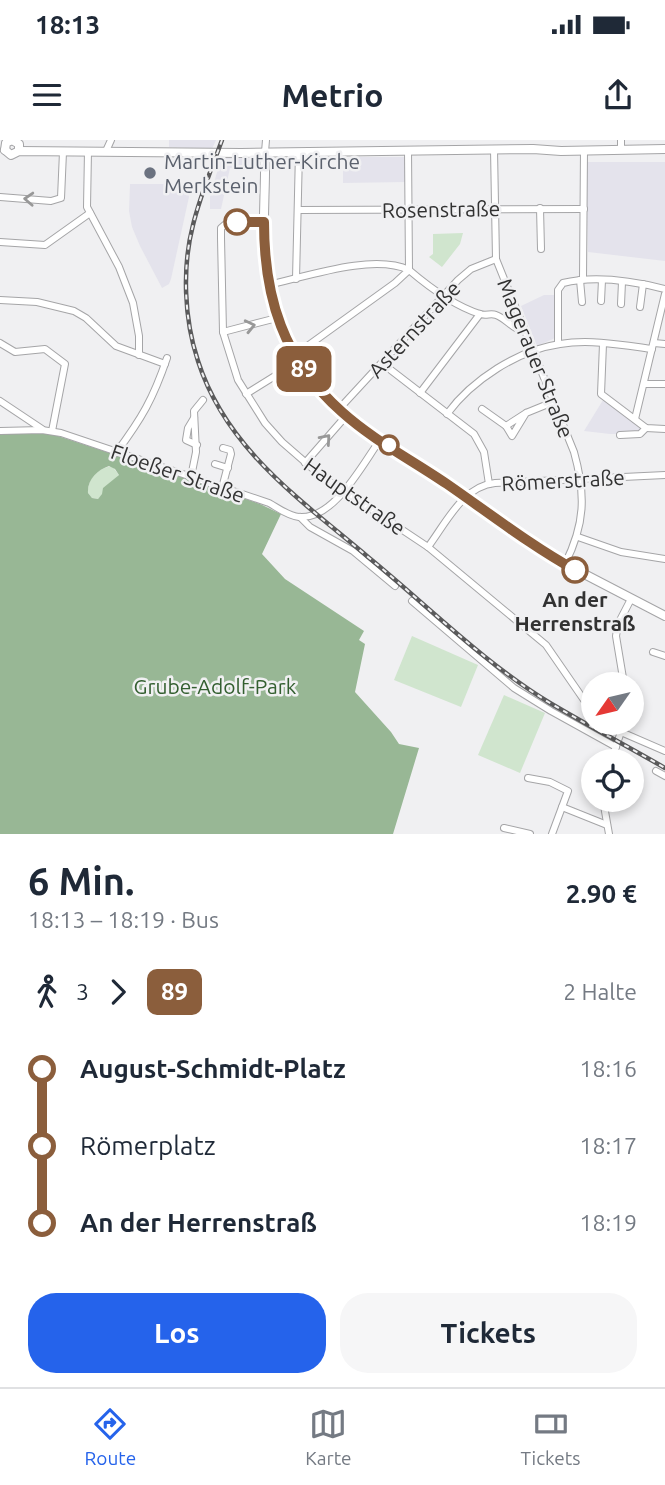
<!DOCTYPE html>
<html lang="de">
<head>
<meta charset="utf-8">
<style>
  :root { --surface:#fff; --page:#f6f6f7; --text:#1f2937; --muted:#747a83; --line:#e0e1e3; --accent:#2563eb }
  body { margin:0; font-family:Ubuntu,sans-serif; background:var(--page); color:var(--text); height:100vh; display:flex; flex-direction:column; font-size:26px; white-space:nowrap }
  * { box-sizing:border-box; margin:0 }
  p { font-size:23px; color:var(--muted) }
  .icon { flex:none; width:38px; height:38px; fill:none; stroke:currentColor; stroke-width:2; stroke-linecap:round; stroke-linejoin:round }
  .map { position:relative; height:694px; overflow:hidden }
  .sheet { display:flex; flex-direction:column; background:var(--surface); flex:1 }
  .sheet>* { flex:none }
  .badge { padding:0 14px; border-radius:10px; font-size:24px; line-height:46px }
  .needle { width:46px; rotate:236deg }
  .fabs { position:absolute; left:581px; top:532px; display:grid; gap:14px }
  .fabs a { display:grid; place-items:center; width:63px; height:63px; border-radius:50%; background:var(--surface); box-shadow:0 4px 10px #0003; font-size:35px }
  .map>.badge { position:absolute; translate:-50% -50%; box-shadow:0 0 0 4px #fff }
  .legs { display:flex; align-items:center; gap:10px; height:77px; padding:0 28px; font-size:23px }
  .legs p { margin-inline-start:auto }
  .head { display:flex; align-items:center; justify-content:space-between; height:119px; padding:0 28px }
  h1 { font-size:38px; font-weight:600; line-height:52px }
  .primary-button { display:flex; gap:14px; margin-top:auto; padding:14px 28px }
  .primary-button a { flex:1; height:80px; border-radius:28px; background:var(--accent); color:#fff; font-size:28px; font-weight:600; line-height:80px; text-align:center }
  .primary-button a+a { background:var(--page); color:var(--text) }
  ul { padding:0 28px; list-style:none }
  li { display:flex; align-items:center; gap:24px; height:77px; font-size:26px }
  li i { display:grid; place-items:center; width:10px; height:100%; margin:0 9px; background:currentColor }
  li i::after { content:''; width:18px; height:18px; margin:-9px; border:5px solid; border-radius:50%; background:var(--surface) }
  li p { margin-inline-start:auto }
  li:first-child i { background:linear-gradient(#0000 50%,currentColor 0) }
  li:last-child i { background:linear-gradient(currentColor 50%,#0000 0) }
  .status { display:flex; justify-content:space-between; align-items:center; height:49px; padding:0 35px; background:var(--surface); direction:ltr }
  .status svg { height:19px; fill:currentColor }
  header { display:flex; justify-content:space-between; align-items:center; height:91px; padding:0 28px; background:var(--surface); font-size:32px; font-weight:600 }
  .tabs { display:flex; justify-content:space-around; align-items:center; height:98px; border-top:2px solid var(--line); background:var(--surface); font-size:19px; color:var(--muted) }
  .tabs a { display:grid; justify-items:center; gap:4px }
  .tabs .active { color:var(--accent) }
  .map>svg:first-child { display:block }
  .built { fill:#e4e3ec }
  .green { fill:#d0e5ce }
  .forest { fill:#98b795; fill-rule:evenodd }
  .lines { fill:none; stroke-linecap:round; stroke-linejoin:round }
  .minor-casing { stroke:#a5a5a7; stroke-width:8 }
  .major-casing { stroke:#a5a5a7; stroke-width:10 }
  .minor { stroke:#fff; stroke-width:6 }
  .major { stroke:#fff; stroke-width:8 }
  .rail-casing { stroke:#5a5a5b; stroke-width:4.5 }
  .rail { stroke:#f0f0f2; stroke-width:2; stroke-dasharray:5; stroke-linecap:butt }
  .oneway { stroke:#989898 }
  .line-1-casing { stroke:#fff; stroke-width:16 }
  .line-1 { stroke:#8b5e3c; stroke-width:10 }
  .worship-dot { fill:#6b7280; stroke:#f0f0f2; stroke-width:2.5 }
  .stop-1-dot { fill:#fff; stroke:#8b5e3c; stroke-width:3.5 }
  .labels { text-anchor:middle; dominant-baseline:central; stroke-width:5; stroke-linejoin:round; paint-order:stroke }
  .worship-label { font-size:21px; fill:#5b616d; stroke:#f0f0f2; text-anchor:start }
  .street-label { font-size:21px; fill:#323232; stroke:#f0f0f2 }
  .stop-label { font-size:21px; font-weight:bold; fill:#323232; stroke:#f0f0f2 }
  .park-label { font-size:21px; fill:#335f30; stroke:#f0f0f2 }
</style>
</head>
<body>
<div class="status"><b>18:13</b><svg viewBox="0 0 49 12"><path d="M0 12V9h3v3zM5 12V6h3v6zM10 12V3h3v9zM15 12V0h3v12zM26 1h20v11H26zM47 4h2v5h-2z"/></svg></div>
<header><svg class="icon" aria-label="menu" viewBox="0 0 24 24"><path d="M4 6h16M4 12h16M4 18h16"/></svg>Metrio<svg class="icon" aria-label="share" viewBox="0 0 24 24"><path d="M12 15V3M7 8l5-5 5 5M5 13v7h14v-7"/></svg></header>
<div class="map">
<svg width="665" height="694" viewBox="0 0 665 694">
  <rect width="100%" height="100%" fill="#f0f0f2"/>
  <!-- built -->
  <g class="built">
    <path d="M169 0H216L212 9 169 7Z"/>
    <path d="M351 17H406V42L343 43V20Z"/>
    <path d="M221 18H255V24H252V29L230 28 221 69H210V57Z"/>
    <path d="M586 22H665V121L588 112Z"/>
    <path d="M130 44H187L189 57 171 139 169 144 162 148 140 106 132 87 129 71Z"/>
    <path d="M544 155H555V198L537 206 521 166Z"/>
    <path d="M603 260 641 288 640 294H610L584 291Z"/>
  </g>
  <!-- green -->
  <g class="green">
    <path d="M463 93 460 104 442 127 429 117 433 114V94Z"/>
    <path d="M112 326 119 335 98 359 92 358 88 353C87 339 98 328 112 326Z"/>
    <path d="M412 496 478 525 461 567 394 540Z"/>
    <path d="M504 555 545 573 520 633 478 615Z"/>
  </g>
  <!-- forest -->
  <path class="forest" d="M0 292H46L192 340 260 364 281 374 262 414 285 439 364 491 359 500 365 504 355 552 391 592 399 604 419 608 393 694H0ZM109 326 115 329 119 335 103 348 102 354 98 359 92 358 88 353C87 340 97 330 109 326Z"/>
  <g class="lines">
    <defs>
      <g id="minor">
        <path d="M621 0V9"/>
        <path d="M494 9 496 119 574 312C586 355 585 384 565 424"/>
        <path d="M408 10 409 130C429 147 454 166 480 174 486 176 491 173 496 175 507 179 513 190 525 191"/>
        <path d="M88 11 87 67 119 127 133 163 139 196V215"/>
        <path d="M106 11 111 0"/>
        <path d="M265 12 266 0"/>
        <path d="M0 57 51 61 61 58 63 12"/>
        <path d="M540 68 541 109"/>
        <path d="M298 70 584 69"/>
        <path d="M264 82H228L221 88V98L223 192 238 240 265 283 282 302 320 335 428 407 546 505 593 573"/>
        <path d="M0 102 45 105 90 73"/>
        <path d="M296 139 299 12"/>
        <path d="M583 139 584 10"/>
        <path d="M580 140 582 162"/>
        <path d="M268 145C305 137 373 113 409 130L395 143 295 215"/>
        <path d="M0 160 37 162 74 171 86 178 116 206 165 224"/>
        <path d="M601 161 602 140"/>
        <path d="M621 164 622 142"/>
        <path d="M640 167 643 144"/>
        <path d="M223 192 277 178"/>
        <path d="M0 203 15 212 45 209 65 224 52 291"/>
        <path d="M654 203 665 204"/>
        <path d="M558 204V150L563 143C595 135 633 141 665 149"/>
        <path d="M603 204 601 254 646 288 665 289"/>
        <path d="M383 224 474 294 484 312 489 344"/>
        <path d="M645 244H665"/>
        <path d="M420 253 480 174"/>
        <path d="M246 254 299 221"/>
        <path d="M0 261 42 289"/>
        <path d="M339 269 458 140 471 129 496 119"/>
        <path d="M482 269 506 286"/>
        <path d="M526 273 512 296 506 286 526 273 553 262"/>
        <path d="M447 274C472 240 518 210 560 204 590 199 623 205 652 209"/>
        <path d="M194 278 188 288 186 300 197 305"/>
        <path d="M635 279 665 154"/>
        <path d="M0 291 42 290 61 293 269 363C278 368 288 376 299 377 334 380 362 325 380 300"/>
        <path d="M620 295 640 294 646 288"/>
        <path d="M116 313C142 278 153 259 167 218"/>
        <path d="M305 323 346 276"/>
        <path d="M215 324 228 328"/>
        <path d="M191 337 196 312 194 271 203 260"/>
        <path d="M222 348 231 314 230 310 223 308"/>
        <path d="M300 377 310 387 353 411 395 446"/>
        <path d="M578 397 621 412 665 419"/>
        <path d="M428 407C446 383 463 346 495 343L665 335"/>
        <path d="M412 461 514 548 551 571 616 607"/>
        <path d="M653 512 665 516"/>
        <path d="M624 544 616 496 618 484 631 459"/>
        <path d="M607 583 621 592 665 611"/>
        <path d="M611 621 624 583"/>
        <path d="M656 631 665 636"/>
        <path d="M528 638 550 642 568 651 552 694"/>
        <path d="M603 660 609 694"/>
        <path d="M562 667 607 685"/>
        <path d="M504 688 530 694"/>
      </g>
      <g id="major">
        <path d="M5 10 11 15 19 11 241 13 533 9 561 11 665 9"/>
        <path d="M5 10 6 3 12 0 19 4V11"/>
        <path d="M265 12C266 52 261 92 266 132 273 194 311 248 359 285L565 424 665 476"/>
      </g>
    </defs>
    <!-- minor casing -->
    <use href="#minor" class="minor-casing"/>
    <!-- major casing -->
    <use href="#major" class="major-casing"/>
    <!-- minor -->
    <use href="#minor" class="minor"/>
    <!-- major -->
    <use href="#major" class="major"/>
    <defs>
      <path id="rail" d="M222 0C212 28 200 56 193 85 182 127 184 179 198 221 226 309 301 360 368 417 428 466 484 523 550 563 587 585 627 606 665 628"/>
    </defs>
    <!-- rail casing -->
    <use href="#rail" class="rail-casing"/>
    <!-- rail -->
    <use href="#rail" class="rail"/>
  </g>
  <!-- one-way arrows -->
  <defs><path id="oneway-chevron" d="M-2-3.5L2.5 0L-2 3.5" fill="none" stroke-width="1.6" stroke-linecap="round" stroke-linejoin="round" transform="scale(1.75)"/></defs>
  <g class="oneway">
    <use href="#oneway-chevron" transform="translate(29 59) rotate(-177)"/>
    <use href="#oneway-chevron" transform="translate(250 186) rotate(-13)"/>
    <use href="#oneway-chevron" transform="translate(326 299) rotate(-49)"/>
  </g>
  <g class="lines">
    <defs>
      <path id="line-1" d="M237 82H264C264 157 283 220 342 272 373 300 412 320 447 344 489 373 530 405 575 430"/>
    </defs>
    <!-- line-1 casing -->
    <use href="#line-1" class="line-1-casing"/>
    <!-- line-1 -->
    <use href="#line-1" class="line-1"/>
  </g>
  <!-- markers -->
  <circle class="worship-dot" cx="150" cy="33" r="7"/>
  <g class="stop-1-dot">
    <circle cx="237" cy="82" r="12"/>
    <circle cx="389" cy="305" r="9"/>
    <circle cx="575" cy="430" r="12"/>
  </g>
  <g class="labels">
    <!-- worship labels -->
    <g class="worship-label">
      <text x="164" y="21">Martin-Luther-Kirche<tspan x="164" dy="24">Merkstein</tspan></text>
    </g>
    <!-- street labels -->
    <g class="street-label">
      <text transform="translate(441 69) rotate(-1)">Rosenstraße</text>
      <text transform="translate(414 189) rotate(-47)">Asternstraße</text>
      <text transform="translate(536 218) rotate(68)">Magerauer Straße</text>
      <text transform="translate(178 333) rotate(19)">Floeßer Straße</text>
      <text transform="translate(563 340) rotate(-3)">Römerstraße</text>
      <text transform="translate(355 356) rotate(35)">Hauptstraße</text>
    </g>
    <!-- stop labels -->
    <g class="stop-label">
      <text x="575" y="459">An der<tspan x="575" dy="24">Herrenstraß</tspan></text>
    </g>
    <!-- park labels -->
    <g class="park-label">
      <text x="215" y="546">Grube-Adolf-Park</text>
    </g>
  </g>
</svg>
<div class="fabs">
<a><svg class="needle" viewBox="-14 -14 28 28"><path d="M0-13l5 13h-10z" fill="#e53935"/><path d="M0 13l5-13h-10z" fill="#747a83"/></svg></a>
<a><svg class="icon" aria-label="locate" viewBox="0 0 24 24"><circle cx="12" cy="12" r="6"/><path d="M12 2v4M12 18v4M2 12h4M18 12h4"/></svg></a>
</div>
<b class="badge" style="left:304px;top:229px;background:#8b5e3c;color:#fff">89</b>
</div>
<section class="sheet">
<div class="head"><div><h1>6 Min.</h1><p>18:13 – 18:19 · Bus</p></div><b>2.90 €</b></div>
<div class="legs"><svg class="icon" aria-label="walk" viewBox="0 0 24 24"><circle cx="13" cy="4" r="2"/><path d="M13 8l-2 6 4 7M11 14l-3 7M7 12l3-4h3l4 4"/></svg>3<svg class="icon" aria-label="forward" viewBox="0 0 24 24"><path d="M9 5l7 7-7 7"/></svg><b class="badge" style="background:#8b5e3c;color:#fff">89</b><p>2 Halte</p></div>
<ul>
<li><i style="color:#8b5e3c"></i><b>August-Schmidt-Platz</b><p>18:16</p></li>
<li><i style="color:#8b5e3c"></i><span>Römerplatz</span><p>18:17</p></li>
<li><i style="color:#8b5e3c"></i><b>An der Herrenstraß</b><p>18:19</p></li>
</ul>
<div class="primary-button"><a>Los</a><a>Tickets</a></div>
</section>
<nav class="tabs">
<a class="active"><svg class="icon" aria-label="directions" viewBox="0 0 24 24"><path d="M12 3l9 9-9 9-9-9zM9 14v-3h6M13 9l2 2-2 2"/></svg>Route</a>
<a><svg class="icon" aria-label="map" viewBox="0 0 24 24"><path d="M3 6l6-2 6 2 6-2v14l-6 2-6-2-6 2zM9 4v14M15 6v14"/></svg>Karte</a>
<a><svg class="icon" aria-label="tickets" viewBox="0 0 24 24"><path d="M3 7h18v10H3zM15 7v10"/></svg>Tickets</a>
</nav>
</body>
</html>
